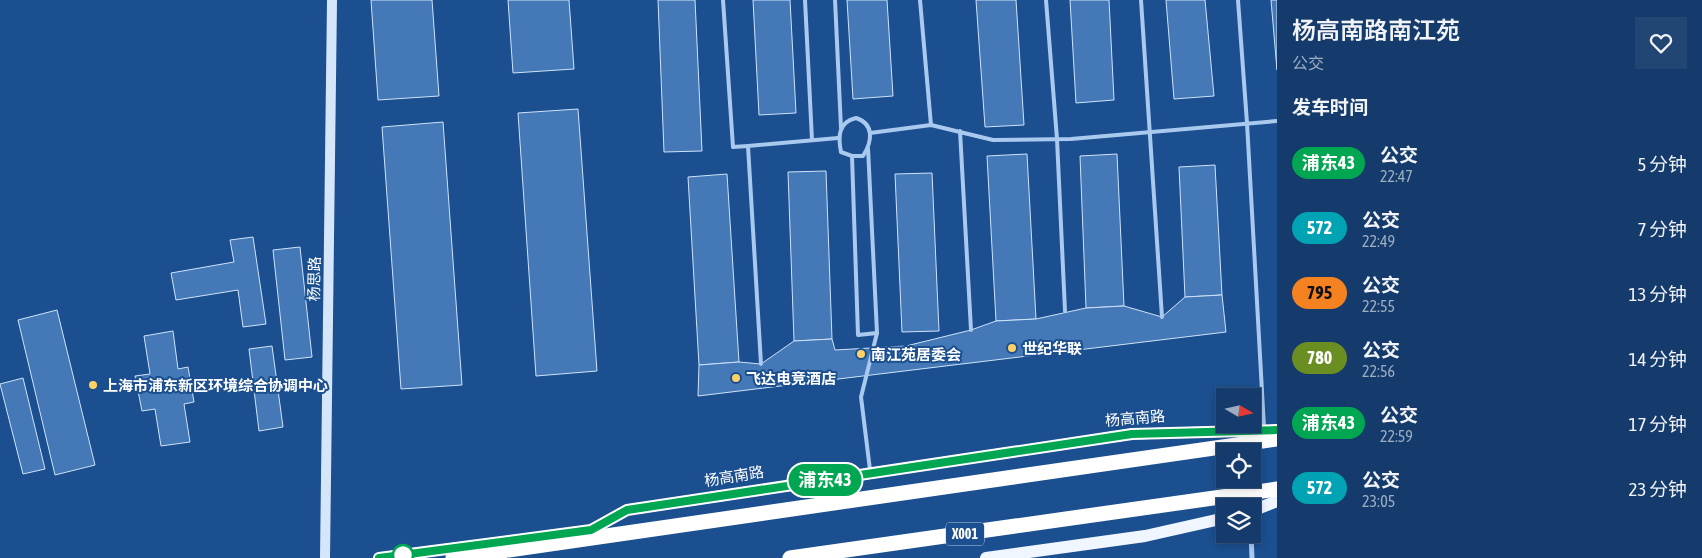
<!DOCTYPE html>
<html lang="zh">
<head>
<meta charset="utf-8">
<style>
  :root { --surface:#143b6b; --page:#214673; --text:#f1f3f6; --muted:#9dadc1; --line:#33557e }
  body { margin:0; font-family:"Asap Condensed","Noto Sans SC",sans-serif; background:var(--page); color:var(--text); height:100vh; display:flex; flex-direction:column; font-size:19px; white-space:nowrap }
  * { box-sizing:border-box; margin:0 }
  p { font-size:16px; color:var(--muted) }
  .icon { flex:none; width:28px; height:28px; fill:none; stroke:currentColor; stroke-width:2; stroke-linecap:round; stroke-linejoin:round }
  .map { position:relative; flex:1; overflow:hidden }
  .drawer { display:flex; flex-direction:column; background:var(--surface); width:425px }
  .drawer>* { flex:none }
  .badge { padding:0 10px; border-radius:16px; font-size:18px; line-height:32px }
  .needle { width:32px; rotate:99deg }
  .buttons { position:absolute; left:1216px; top:388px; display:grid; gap:10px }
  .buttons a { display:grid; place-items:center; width:45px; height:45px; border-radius:0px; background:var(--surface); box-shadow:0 2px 8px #0003,0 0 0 1px var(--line); font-size:25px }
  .map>.badge { position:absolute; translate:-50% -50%; box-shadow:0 0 0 2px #fff }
  h2 { padding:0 15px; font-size:19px; line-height:45px }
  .round { display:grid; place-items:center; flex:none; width:52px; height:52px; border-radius:0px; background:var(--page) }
  .overview { display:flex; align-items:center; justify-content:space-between; height:85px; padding:0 15px }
  h1 { font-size:24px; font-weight:600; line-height:38px }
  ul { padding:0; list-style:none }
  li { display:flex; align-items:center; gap:15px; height:65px; padding:0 15px }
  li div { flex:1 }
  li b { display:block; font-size:19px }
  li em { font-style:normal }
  li .badge { min-width:55px; font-weight:700; text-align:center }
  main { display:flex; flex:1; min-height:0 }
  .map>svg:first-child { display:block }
  .building { fill:#4478b7; stroke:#cfe3fa }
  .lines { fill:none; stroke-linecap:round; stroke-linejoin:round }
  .lane { stroke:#a9c9ee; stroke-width:4 }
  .street { stroke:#a9c9ee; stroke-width:5 }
  .secondary { stroke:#d6e6fa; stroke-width:10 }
  .primary { stroke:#f0f6ff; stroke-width:12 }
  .highway { stroke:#fff; stroke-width:15 }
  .line-casing { stroke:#fff; stroke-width:11 }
  .line { stroke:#00a651; stroke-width:8 }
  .poi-dot { fill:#ffd166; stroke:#1b4f8f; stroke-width:2 }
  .stop-dot { fill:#fff; stroke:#00a651; stroke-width:2.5 }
  .labels { text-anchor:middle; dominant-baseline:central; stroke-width:4; stroke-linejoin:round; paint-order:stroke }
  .shield { fill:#1b4f8f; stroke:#bbcadd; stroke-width:1 }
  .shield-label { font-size:14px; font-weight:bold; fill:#fff }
  .street-label { font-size:15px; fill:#fff; stroke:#1b4f8f }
  .poi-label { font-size:15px; font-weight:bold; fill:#fff; stroke:#1b4f8f; text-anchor:start }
</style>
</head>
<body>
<main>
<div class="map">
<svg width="1277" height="558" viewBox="0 0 1277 558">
  <rect width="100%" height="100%" fill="#1b4f8f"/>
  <!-- building -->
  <g class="building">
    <path d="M371 0H432L439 96 378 100Z"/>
    <path d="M508 0H569L574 69 513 73Z"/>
    <path d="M658 0H695L702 151 664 152Z"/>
    <path d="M753 0H790L796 113 759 115Z"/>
    <path d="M847 0H887L893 96 853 99Z"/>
    <path d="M976 0H1016L1024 125 985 127Z"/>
    <path d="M1070 0H1109L1114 100 1076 103Z"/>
    <path d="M1166 0H1205L1214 96 1174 99Z"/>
    <path d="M1271 0H1277V70Z"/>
    <path d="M578 109 597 371 536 376 518 113Z"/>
    <path d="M443 122 462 385 401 389 382 127Z"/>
    <path d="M1027 154 1036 319 996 321 987 156Z"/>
    <path d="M1117 154 1124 306 1086 308 1080 156Z"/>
    <path d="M1215 165 1222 295 1185 297 1179 167Z"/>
    <path d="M826 171 832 339 794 341 788 172Z"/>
    <path d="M932 173 939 331 902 332 895 174Z"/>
    <path d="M727 174 739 362 699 365 688 177Z"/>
    <path d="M253 237 266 324 243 327 238 290 176 300 171 273 234 262 230 240Z"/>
    <path d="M300 247 312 357 285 360 273 250Z"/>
    <path d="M1222 295 1226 332 698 396 699 365 739 362 761 364 794 341 832 339 835 350 906 346 971 330 996 321 1036 319 1086 308 1124 306 1162 317 1185 297Z"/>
    <path d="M57 310 95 465 55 475 18 320Z"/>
    <path d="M173 331 178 369 188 367 194 402 184 404 190 442 161 446 155 409 142 411 135 376 150 374 144 336Z"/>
    <path d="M272 346 283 427 259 431 249 349Z"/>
    <path d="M23 378 45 469 23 474 0 384Z"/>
  </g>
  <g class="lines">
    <!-- lane -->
    <g class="lane">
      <path d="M723 0 733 147 748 146"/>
      <path d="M805 0 812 140"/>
      <path d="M835 0 841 128"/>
      <path d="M920 0 931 125"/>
      <path d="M1046 0 1057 139 1065 311"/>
      <path d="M1141 0 1162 317"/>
      <path d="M1238 0 1247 123 1264 427"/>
      <path d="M856 118C875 124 872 142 863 156H852L841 152C838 137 838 122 856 118Z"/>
      <path d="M960 131 971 330"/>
      <path d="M870 133 931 125 993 140 1071 139 1277 121"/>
      <path d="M868 148 877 333 861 397 870 470"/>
      <path d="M852 156 858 335 877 333"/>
      <path d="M761 364 748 146 838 138"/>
    </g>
    <!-- street -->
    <path class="street" d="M1251 534 1252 558"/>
    <!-- secondary -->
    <path class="secondary" d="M325 558 332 0"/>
    <!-- primary -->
    <g class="primary">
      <path d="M1252 511 1277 501"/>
      <path d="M379 558 591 530 627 510 1132 434 1277 430"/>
      <path d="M986 558 1145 536 1225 518"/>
    </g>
    <!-- highway -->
    <g class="highway">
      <path d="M453 558 1277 439"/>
      <path d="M790 558 1277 489"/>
    </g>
  </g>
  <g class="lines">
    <defs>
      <path id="line" d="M379 558 591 530 627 510 1132 434 1277 430"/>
    </defs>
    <!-- line casing -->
    <use href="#line" class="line-casing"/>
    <!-- line -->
    <use href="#line" class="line"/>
  </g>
  <!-- markers -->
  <g class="poi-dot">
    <circle cx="1012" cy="348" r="5"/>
    <circle cx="861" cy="354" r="5"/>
    <circle cx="736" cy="378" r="5"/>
    <circle cx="93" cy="385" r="5"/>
  </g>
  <circle class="stop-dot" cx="403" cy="555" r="10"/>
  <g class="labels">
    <!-- shield labels -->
    <rect class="shield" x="946" y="522.5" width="38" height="23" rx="4"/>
    <g class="shield-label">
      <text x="965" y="534">X001</text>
    </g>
    <!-- street labels -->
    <g class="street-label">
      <text transform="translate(314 279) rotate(-89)">杨思路</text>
      <text transform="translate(1135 418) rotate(-5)">杨高南路</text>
      <text transform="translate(734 476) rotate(-9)">杨高南路</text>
    </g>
    <!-- poi labels -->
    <g class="poi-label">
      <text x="1022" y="348">世纪华联</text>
      <text x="871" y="354">南江苑居委会</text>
      <text x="746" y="378">飞达电竞酒店</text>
      <text x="103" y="385">上海市浦东新区环境综合协调中心</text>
    </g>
  </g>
</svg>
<div class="buttons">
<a><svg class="needle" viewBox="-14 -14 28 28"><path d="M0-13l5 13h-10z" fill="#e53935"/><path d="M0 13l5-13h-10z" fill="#9dadc1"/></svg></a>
<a><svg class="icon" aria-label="locate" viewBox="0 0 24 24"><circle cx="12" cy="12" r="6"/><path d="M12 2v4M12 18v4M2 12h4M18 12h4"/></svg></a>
<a><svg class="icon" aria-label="layers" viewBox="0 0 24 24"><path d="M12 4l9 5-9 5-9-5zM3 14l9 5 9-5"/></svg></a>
</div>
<b class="badge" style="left:825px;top:480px;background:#00a651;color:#fff">浦东43</b>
</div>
<section class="drawer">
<div class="overview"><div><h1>杨高南路南江苑</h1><p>公交</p></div><a class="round"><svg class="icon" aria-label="heart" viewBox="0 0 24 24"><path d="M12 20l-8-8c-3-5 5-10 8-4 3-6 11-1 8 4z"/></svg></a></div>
<h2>发车时间</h2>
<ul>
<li><span class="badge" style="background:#00a651;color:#fff">浦东43</span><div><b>公交</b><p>22:47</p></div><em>5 分钟</em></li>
<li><span class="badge" style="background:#00a3b4;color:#fff">572</span><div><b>公交</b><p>22:49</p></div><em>7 分钟</em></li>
<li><span class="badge" style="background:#f58220;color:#111">795</span><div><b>公交</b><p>22:55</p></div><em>13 分钟</em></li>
<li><span class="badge" style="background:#6b8e23;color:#fff">780</span><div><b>公交</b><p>22:56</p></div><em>14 分钟</em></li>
<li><span class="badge" style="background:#00a651;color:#fff">浦东43</span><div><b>公交</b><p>22:59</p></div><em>17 分钟</em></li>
<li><span class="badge" style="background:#00a3b4;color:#fff">572</span><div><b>公交</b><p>23:05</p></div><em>23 分钟</em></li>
</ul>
</section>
</main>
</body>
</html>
